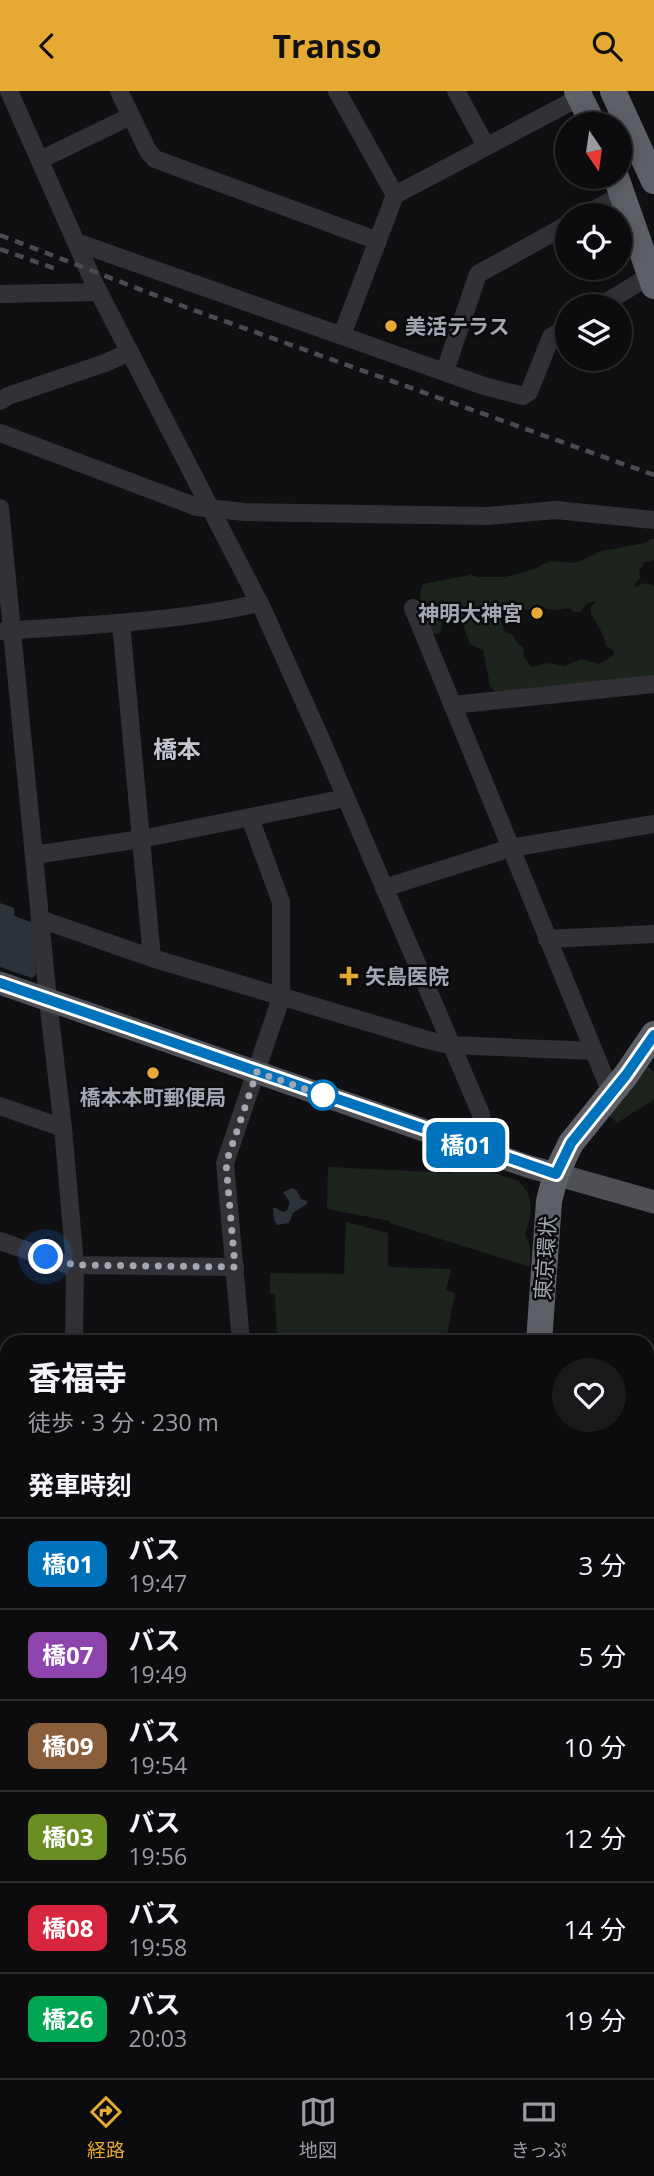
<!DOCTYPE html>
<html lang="ja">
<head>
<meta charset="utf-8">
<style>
  :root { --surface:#0c0c0e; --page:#1a1a1c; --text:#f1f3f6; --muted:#9a9b9e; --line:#2c2c2e; --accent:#e6a934 }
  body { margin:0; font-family:"Open Sans","Noto Sans JP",sans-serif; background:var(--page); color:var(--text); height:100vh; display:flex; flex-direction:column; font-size:26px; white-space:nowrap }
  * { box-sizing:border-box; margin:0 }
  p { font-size:23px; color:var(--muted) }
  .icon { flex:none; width:38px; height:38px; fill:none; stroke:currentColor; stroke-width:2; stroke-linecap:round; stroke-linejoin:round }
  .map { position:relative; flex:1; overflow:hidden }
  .side { position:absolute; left:0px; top:1244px; width:654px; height:744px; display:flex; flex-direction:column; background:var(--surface); border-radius:21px 21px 0 0; box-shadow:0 4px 18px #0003,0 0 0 2px var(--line) }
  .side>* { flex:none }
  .badge { padding:0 14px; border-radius:10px; font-size:24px; line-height:46px }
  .needle { width:46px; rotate:167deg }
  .fabs { position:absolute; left:555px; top:21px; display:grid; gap:14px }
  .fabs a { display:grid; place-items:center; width:77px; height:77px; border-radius:50%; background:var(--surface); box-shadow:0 4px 18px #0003,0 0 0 2px var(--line); font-size:35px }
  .you { position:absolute; width:35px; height:35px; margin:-18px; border:5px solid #fff; border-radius:50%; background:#1a73e8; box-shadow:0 0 0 10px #1a73e833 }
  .map>.badge { position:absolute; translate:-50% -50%; box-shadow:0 0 0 4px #fff }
  h2 { padding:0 28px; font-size:26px; line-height:63px }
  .round { display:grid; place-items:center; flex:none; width:74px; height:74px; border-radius:37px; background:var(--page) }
  .overview { display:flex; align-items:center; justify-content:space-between; height:119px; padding:0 28px }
  h1 { font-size:33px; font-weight:700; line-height:52px }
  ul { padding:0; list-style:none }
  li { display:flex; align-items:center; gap:21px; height:91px; padding:0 28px; border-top:2px solid var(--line) }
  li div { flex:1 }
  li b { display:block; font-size:26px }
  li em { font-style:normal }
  li .badge { min-width:77px; font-weight:700; text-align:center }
  header { display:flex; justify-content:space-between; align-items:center; height:91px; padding:0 28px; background:var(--accent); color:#111; font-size:32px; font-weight:700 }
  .menu { display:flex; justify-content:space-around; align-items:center; height:98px; border-top:2px solid var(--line); background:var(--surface); font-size:19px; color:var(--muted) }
  .menu a { display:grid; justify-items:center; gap:4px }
  .menu .on { color:var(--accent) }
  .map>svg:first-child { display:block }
  .green { fill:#1d241e; fill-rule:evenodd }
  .water { fill:#2b3339 }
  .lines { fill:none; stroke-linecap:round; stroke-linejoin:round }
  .river { stroke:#2b3339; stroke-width:24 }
  .minor { stroke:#323236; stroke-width:18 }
  .major { stroke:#4e5055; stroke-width:23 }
  .highway { stroke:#5e6067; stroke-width:26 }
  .rail { stroke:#4b4c51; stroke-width:4.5; stroke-dasharray:9 7; stroke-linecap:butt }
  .line-casing { stroke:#fff; stroke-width:16 }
  .line { stroke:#0072bc; stroke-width:10 }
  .walk { stroke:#a2a7b2; stroke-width:7; stroke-dasharray:0 12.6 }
  .poi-dot { fill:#e6a934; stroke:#0b0b0d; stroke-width:2.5 }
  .stop-dot { fill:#fff; stroke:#0072bc; stroke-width:3.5 }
  .labels { text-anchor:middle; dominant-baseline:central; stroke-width:5; stroke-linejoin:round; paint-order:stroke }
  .poi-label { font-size:21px; font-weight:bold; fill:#a2a7b2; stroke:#0b0b0d; text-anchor:start }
  .street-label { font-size:21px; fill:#a2a7b2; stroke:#0b0b0d }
  .quarter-label { font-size:24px; font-weight:bold; fill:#c3c6ce; stroke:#0b0b0d }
</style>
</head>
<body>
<header><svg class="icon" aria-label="back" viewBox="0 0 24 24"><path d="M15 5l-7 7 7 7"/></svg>Transo<svg class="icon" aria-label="search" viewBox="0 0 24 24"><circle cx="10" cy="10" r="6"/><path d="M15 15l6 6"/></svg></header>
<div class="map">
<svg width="654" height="1987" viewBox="0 0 654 1987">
  <rect width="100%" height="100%" fill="#101012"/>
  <!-- green -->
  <g class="green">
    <path d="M651 448H654V469L643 472V476L639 477 640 487 634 493 635 496 645 492 654 495V590L496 602 490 595 483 559 470 553 464 536 458 531 451 532 446 528 442 531 441 540 438 543 432 542C424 526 416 510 423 493L471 484 479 486H505L534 478 550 470 575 472 602 460 645 452ZM595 510 596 512 591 516V522L603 544 606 555 613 559 614 564 599 573 581 568 564 575 549 572 531 576 524 566 523 556 518 553 512 543 505 541 499 525 502 518 517 515 528 519 533 515 553 519 570 517 573 521H581L586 513Z"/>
    <path d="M647 975 654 981V1008L617 1032 606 1021Z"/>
    <path d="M454 1068 518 1090C536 1105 531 1125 525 1144L530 1155V1176L390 1132V1130L327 1118 328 1076 452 1082Z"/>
    <path d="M346 1131 388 1142V1176L451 1178 446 1199 455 1202 447 1244 430 1248 277 1249 275 1203H270V1182L344 1183Z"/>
  </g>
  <!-- water -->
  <g class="water">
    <path d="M0 812 14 817V825L33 832 36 883 32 887 0 876Z"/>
    <path d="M293 1097 297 1100 301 1108 307 1110V1113L293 1122 289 1132 277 1134 274 1129 273 1117H276L282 1121 287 1120 290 1111 283 1101Z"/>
  </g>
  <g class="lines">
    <!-- river -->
    <g class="river">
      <path d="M0 1681 7 1682"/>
      <path d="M520 1981 528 1987"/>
    </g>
    <!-- minor -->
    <g class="minor">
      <path d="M9 0 94 192 263 519 323 653 481 1023 482 1032 475 1057"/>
      <path d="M119 0 148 60 155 68 378 150"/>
      <path d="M337 0 395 104"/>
      <path d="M456 0 486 55"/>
      <path d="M40 69 131 25"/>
      <path d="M585 124 623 103"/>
      <path d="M76 151 484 295 523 305 529 301 551 246 567 236"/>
      <path d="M0 203 99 201"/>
      <path d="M600 215 651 184"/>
      <path d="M342 244 395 104 580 6"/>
      <path d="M445 280 478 183 567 134"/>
      <path d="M0 310 8 305 105 272 130 261"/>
      <path d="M0 342 197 416 245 421 487 425 556 419 654 429"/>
      <path d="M0 417 48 909 63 1037 75 1174 74 1251"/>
      <path d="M413 517 611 1002"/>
      <path d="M121 532 152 867"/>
      <path d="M3 540C88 534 176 531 260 512"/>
      <path d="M452 614 654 593"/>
      <path d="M34 764 141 748 346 707"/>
      <path d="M384 797 510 757 654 733"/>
      <path d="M40 828 152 867 431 950 450 954 593 960"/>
      <path d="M547 848 654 843"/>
      <path d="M0 1015 63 1037"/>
      <path d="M0 1150 69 1174 235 1176"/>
      <path d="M241 1251 225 1072 281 907V811L250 727"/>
      <path d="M0 1264 7 1267"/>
      <path d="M0 1416 7 1417"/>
      <path d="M0 1634 7 1637"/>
      <path d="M0 1806H7"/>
      <path d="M0 1920 7 1919"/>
      <path d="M352 1987 353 1981"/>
    </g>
    <!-- major -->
    <path class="major" d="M0 892 527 1075 654 1111"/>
    <!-- highway -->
    <g class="highway">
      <path d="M577 0 593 33"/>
      <path d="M613 0 654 90"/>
      <path d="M616 86 654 195"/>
      <path d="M539 1251 549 1110 556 1083 571 1052 626 984 654 943"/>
      <path d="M454 1987 456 1981"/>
    </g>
    <!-- rail -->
    <g class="rail">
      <path d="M0 144 188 217 654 384"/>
      <path d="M0 158 56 178"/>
    </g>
  </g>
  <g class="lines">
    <defs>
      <path id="line" d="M0 892 556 1083 571 1052 626 984 654 944"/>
    </defs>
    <!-- line casing -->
    <use href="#line" class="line-casing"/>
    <!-- line -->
    <use href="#line" class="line"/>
    <!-- walk -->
    <path class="walk" d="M46 1166 75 1174 235 1176 226 1072 257 981 328 1006 323 1004"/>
  </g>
  <!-- markers -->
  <g class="poi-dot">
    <circle cx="391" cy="235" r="7"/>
    <circle cx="537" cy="522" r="7"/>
    <path d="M345.5 874.5h7v7h7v7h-7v7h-7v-7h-7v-7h7z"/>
    <circle cx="153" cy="982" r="7"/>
  </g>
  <circle class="stop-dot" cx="323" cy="1004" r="14"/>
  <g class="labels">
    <!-- poi labels -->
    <g class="poi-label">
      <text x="405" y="235">美活テラス</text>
      <text x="523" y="522" text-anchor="end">神明大神宮</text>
      <text x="365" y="885">矢島医院</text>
      <text x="153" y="1006" text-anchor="middle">橋本本町郵便局</text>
    </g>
    <!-- street labels -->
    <g class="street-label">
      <text transform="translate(545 1167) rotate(-86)">東京環状</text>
    </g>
    <!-- quarter labels -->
    <g class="quarter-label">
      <text x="177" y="657">橋本</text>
    </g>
  </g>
</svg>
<div class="fabs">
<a><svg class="needle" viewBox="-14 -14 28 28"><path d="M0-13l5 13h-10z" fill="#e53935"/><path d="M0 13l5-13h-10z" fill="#9a9b9e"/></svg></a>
<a><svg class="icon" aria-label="locate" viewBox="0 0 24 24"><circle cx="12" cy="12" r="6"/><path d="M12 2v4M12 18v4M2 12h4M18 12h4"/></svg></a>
<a><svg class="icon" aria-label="layers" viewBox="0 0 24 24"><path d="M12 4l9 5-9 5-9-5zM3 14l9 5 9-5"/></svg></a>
</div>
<div class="you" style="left:46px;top:1166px"></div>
<b class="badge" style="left:466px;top:1054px;background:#0072bc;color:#fff">橋01</b>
<section class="side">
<div class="overview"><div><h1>香福寺</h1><p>徒歩 · 3 分 · 230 m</p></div><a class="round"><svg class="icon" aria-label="heart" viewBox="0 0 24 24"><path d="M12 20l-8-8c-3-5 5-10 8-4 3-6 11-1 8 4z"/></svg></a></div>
<h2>発車時刻</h2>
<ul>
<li><span class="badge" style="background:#0072bc;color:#fff">橋01</span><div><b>バス</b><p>19:47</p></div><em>3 分</em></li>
<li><span class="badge" style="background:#8e44ad;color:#fff">橋07</span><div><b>バス</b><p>19:49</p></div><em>5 分</em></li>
<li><span class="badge" style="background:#8b5e3c;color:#fff">橋09</span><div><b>バス</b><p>19:54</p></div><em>10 分</em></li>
<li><span class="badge" style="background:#6b8e23;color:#fff">橋03</span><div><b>バス</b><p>19:56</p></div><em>12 分</em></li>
<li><span class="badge" style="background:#d7263d;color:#fff">橋08</span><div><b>バス</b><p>19:58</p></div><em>14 分</em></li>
<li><span class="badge" style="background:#00a651;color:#fff">橋26</span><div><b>バス</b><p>20:03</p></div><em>19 分</em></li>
</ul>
</section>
</div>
<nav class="menu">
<a class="on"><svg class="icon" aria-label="directions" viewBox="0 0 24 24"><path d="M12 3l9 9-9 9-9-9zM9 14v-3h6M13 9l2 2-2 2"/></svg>経路</a>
<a><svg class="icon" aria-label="map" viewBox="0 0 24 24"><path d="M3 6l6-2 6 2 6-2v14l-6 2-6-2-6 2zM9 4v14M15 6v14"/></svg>地図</a>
<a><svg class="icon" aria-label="tickets" viewBox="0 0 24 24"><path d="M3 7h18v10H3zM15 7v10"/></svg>きっぷ</a>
</nav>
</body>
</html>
